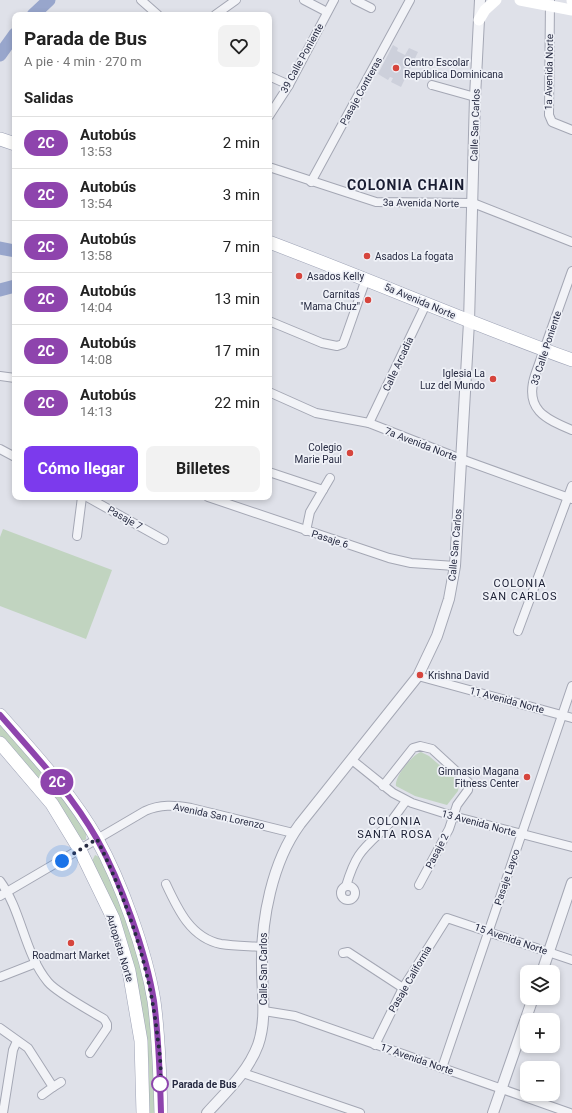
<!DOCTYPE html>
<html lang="es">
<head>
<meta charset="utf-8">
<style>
  :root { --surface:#fff; --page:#f2f2f2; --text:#222; --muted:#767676; --line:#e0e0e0; --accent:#7c3aed }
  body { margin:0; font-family:Roboto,sans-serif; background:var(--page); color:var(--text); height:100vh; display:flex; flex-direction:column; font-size:15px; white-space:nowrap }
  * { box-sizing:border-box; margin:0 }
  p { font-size:13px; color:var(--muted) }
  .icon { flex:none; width:22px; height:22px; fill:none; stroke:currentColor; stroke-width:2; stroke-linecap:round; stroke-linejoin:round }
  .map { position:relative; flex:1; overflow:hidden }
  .details { position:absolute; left:12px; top:12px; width:260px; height:488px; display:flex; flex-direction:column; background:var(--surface); border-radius:8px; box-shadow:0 2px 6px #0003 }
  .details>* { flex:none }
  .badge { padding:0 8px; border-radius:13px; font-size:14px; line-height:26px }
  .tools { position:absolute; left:520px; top:965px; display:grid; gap:8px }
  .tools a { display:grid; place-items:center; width:40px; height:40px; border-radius:8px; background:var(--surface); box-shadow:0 2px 6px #0003; font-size:20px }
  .you { position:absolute; width:20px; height:20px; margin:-10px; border:3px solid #fff; border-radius:50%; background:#1a73e8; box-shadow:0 0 0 6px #1a73e833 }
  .map>.badge { position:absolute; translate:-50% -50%; box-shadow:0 0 0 2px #fff }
  h2 { padding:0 12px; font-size:15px; line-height:36px }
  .round { display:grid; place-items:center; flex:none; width:42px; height:42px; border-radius:8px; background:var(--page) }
  .summary { display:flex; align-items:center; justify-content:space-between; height:68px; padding:0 12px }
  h1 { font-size:19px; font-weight:700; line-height:30px }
  .cta { display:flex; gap:8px; margin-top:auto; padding:8px 12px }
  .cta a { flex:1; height:46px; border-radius:8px; background:var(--accent); color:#fff; font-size:16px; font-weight:700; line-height:46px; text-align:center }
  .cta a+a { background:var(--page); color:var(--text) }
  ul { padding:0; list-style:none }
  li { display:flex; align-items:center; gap:12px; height:52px; padding:0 12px; border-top:1px solid var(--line) }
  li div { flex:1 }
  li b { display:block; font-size:15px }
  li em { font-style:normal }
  li .badge { min-width:44px; font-weight:700; text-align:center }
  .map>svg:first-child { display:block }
  .built { fill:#cdd0db }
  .green { fill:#c1d4c0 }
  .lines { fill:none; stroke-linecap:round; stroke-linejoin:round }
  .river { stroke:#98a6cc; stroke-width:13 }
  .minor-casing { stroke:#a4a7b4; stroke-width:10 }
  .tertiary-casing { stroke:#a4a7b4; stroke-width:12 }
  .primary-casing { stroke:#9ea3b6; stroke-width:14 }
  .minor { stroke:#f2f3f7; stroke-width:8 }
  .tertiary { stroke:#f2f3f7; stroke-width:10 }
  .secondary { stroke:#fff; stroke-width:11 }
  .primary { stroke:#fff; stroke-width:13 }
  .line-casing { stroke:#fff; stroke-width:9 }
  .line { stroke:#8e44ad; stroke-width:6 }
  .walk { stroke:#272b42; stroke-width:4; stroke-dasharray:0 7.2 }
  .poi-dot { fill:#d6453d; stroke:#eff1f7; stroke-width:1.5 }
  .stop-dot { fill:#fff; stroke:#8e44ad; stroke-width:2 }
  .labels { text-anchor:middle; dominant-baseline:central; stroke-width:3.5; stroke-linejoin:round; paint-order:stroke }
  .street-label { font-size:10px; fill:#272b42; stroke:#eff1f7 }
  .poi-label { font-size:10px; fill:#272b42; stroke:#eff1f7; text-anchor:start }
  .stop-label { font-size:10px; font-weight:bold; fill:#272b42; stroke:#eff1f7; text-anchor:start }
  .neighbourhood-label { font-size:11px; letter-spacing:1px; fill:#191d32; stroke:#eff1f7 }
  .district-label { font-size:14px; font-weight:bold; letter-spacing:1px; fill:#191d32; stroke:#eff1f7 }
</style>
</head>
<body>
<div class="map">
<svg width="572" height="1113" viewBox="0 0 572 1113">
  <rect width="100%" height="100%" fill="#dfe1e9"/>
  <!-- built -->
  <path class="built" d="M393 45 398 48 397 51 405 55 409 48 418 52 401 87 391 82 393 78 390 77 388 80 378 74Z"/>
  <!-- green -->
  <g class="green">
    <path d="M3 529 112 570 86 639 0 606V537Z"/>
    <path d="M0 723 62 796 86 833V839L85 840H80L0 736Z"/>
    <path d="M421 752 429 756 459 782 458 791 447 805 415 796 396 786C394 777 413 754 421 752Z"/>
    <path d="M95 855 101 858 130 928 150 1005 157 1113H149V1068L146 1036 137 984 92 861Z"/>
  </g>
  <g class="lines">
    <!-- river -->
    <g class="river">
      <path d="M33 15 49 0"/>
      <path d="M0 55 15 34"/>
      <path d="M0 248 15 251"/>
      <path d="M0 290 15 286"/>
    </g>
    <defs>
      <g id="minor">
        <path d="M141 0 158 15"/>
        <path d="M304 0 327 12"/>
        <path d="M355 0 371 8"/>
        <path d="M550 0 549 115 552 122 572 130"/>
        <path d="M215 15 236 0"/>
        <path d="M269 76 289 85"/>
        <path d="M432 85 475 97"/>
        <path d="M269 116 289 85 334 0"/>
        <path d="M269 167 376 202 473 203 572 242"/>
        <path d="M311 182 410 0"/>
        <path d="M572 271 535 375C524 409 545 419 572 430"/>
        <path d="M269 321 322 343 337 346 343 344 346 336 366 279"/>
        <path d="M0 376 15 378"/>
        <path d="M269 392 316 413 369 423 461 459 572 499"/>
        <path d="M369 423 426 304"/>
        <path d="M0 449 15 457"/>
        <path d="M269 472 323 490"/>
        <path d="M87 497 164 540"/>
        <path d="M208 497 389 558 411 563 455 566"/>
        <path d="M306 531 310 512 330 478"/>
        <path d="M77 536 82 497"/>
        <path d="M518 631 572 486"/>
        <path d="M418 676 572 718"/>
        <path d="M352 760 393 793 412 803 453 816 572 847"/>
        <path d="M383 786 413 748 420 746 432 749 469 783 468 790 457 805 449 829 419 885"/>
        <path d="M0 881C22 911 24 953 48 982 56 992 92 1012 104 1019L107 1024V1028L90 1053"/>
        <path d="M166 884C178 910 191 938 221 944 235 946 249 946 262 947"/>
        <circle cx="348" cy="893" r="7"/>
        <path d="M346 886C356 853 362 850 385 828 393 820 399 810 406 801"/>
        <path d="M0 896 145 811C160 804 175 805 191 808L293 833"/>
        <path d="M343 953 348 952 403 988"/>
        <path d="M0 977 36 963"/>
        <path d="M264 1011 295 1016 570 1113"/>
        <path d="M0 1028 28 1048 53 1087 42 1095"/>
        <path d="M375 1045 403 988 447 918 572 960"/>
        <path d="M442 1068 572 686"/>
        <path d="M243 1073 360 1113"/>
        <path d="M53 1087 61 1082"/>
        <path d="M3 1113 13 1050 17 1041"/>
      </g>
      <g id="tertiary">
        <path d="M542 972 572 883"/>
        <path d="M207 1113C226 1092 248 1072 258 1045 267 1019 262 992 262 966 261 920 272 862 300 824L418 676 437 636 449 599 455 566 469 322 475 97 480 0"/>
        <path d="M493 1113 533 998"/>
      </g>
      <g id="primary">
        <path d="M0 139 15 144"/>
        <path d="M269 242C370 280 470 323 572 360"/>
        <path d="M0 715C34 754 71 793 97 839 121 882 146 952 154 1001 159 1038 160 1075 161 1113"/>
        <path d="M0 743 52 804 80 850 113 918 129 971 141 1041 143 1113"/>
      </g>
    </defs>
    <!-- minor casing -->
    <use href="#minor" class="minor-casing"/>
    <!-- tertiary casing -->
    <use href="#tertiary" class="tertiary-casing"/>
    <!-- primary casing -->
    <use href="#primary" class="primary-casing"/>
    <!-- minor -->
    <use href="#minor" class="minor"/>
    <!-- tertiary -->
    <use href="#tertiary" class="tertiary"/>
    <!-- secondary -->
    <g class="secondary">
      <path d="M520 0 572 10"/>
      <path d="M572 0V1"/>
      <path d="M479 20 485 10 496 0"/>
    </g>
    <!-- primary -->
    <use href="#primary" class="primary"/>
  </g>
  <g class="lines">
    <defs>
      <path id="line" d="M0 715C34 754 71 793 97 839 121 882 146 952 154 1001 159 1039 160 1075 161 1113"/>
    </defs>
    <!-- line casing -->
    <use href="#line" class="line-casing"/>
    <!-- line -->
    <use href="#line" class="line"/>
    <!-- walk -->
    <path class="walk" d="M62 861 97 839C127 901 149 964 157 1033 159 1049 162 1067 160 1084"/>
  </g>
  <!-- markers -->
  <g class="poi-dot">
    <circle cx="396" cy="68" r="4"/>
    <circle cx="367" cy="256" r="4"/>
    <circle cx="299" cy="276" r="4"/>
    <circle cx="368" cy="300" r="4"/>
    <circle cx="493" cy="379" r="4"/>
    <circle cx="350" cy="453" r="4"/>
    <circle cx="420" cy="675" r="4"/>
    <circle cx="527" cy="777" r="4"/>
    <circle cx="71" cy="943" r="4"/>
  </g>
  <circle class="stop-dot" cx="160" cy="1084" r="8"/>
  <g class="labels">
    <!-- street labels -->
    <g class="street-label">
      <text transform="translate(302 58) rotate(-61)">39 Calle Poniente</text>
      <text transform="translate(549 72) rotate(-89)">1a Avenida Norte</text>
      <text transform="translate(361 91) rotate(-61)">Pasaje Contreras</text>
      <text transform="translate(475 125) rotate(-88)">Calle San Carlos</text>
      <text transform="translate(421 203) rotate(1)">3a Avenida Norte</text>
      <text transform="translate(420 301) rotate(23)">5a Avenida Norte</text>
      <text transform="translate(546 348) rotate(-72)">33 Calle Poniente</text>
      <text transform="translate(398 364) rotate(-65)">Calle Arcadia</text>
      <text transform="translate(421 444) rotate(21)">7a Avenida Norte</text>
      <text transform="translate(125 518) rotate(29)">Pasaje 7</text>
      <text transform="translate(330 539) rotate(18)">Pasaje 6</text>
      <text transform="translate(455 545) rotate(-85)">Calle San Carlos</text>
      <text transform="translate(507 700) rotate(15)">11 Avenida Norte</text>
      <text transform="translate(219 816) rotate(12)">Avenida San Lorenzo</text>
      <text transform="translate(479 823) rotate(15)">13 Avenida Norte</text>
      <text transform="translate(437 851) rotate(-63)">Pasaje 2</text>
      <text transform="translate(507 877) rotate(-71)">Pasaje Layco</text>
      <text transform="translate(511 939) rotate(19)">15 Avenida Norte</text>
      <text transform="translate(120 948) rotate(73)">Autopista Norte</text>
      <text transform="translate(263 969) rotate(-90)">Calle San Carlos</text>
      <text transform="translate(410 979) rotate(-60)">Pasaje California</text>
      <text transform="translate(417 1059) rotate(19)">17 Avenida Norte</text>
    </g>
    <!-- poi labels -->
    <g class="poi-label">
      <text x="404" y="62">Centro Escolar<tspan x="404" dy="12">República Dominicana</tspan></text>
      <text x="375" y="256">Asados La fogata</text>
      <text x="307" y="276">Asados Kelly</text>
      <text x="360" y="294" text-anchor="end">Carnitas<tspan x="360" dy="12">"Mama Chuz"</tspan></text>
      <text x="485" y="373" text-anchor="end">Iglesia La<tspan x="485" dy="12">Luz del Mundo</tspan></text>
      <text x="342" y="447" text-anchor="end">Colegio<tspan x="342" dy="12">Marie Paul</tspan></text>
      <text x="428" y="675">Krishna David</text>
      <text x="519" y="771" text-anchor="end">Gimnasio Magana<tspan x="519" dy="12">Fitness Center</tspan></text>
      <text x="71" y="955" text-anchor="middle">Roadmart Market</text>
    </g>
    <!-- stop labels -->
    <g class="stop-label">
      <text x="172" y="1084">Parada de Bus</text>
    </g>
    <!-- neighbourhood labels -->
    <g class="neighbourhood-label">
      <text x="520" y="583">COLONIA<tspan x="520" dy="13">SAN CARLOS</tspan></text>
      <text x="395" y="821">COLONIA<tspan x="395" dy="13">SANTA ROSA</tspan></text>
    </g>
    <!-- district labels -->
    <g class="district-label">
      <text x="406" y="185">COLONIA CHAIN</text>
    </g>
  </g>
</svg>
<div class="tools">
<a><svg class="icon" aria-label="layers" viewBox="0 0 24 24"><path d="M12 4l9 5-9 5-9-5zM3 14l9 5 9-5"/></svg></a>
<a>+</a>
<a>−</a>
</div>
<div class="you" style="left:62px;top:861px"></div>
<b class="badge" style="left:57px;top:782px;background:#8e44ad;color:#fff">2C</b>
<section class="details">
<div class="summary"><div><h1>Parada de Bus</h1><p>A pie · 4 min · 270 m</p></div><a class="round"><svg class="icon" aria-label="heart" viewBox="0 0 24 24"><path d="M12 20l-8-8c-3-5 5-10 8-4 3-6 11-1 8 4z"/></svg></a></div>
<h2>Salidas</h2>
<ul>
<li><span class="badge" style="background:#8e44ad;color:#fff">2C</span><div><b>Autobús</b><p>13:53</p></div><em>2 min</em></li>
<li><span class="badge" style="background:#8e44ad;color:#fff">2C</span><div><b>Autobús</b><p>13:54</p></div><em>3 min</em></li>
<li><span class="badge" style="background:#8e44ad;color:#fff">2C</span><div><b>Autobús</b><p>13:58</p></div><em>7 min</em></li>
<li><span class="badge" style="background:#8e44ad;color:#fff">2C</span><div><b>Autobús</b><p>14:04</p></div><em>13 min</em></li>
<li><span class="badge" style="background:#8e44ad;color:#fff">2C</span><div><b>Autobús</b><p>14:08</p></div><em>17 min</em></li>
<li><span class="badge" style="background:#8e44ad;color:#fff">2C</span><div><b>Autobús</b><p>14:13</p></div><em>22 min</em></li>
</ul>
<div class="cta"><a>Cómo llegar</a><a>Billetes</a></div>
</section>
</div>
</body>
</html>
